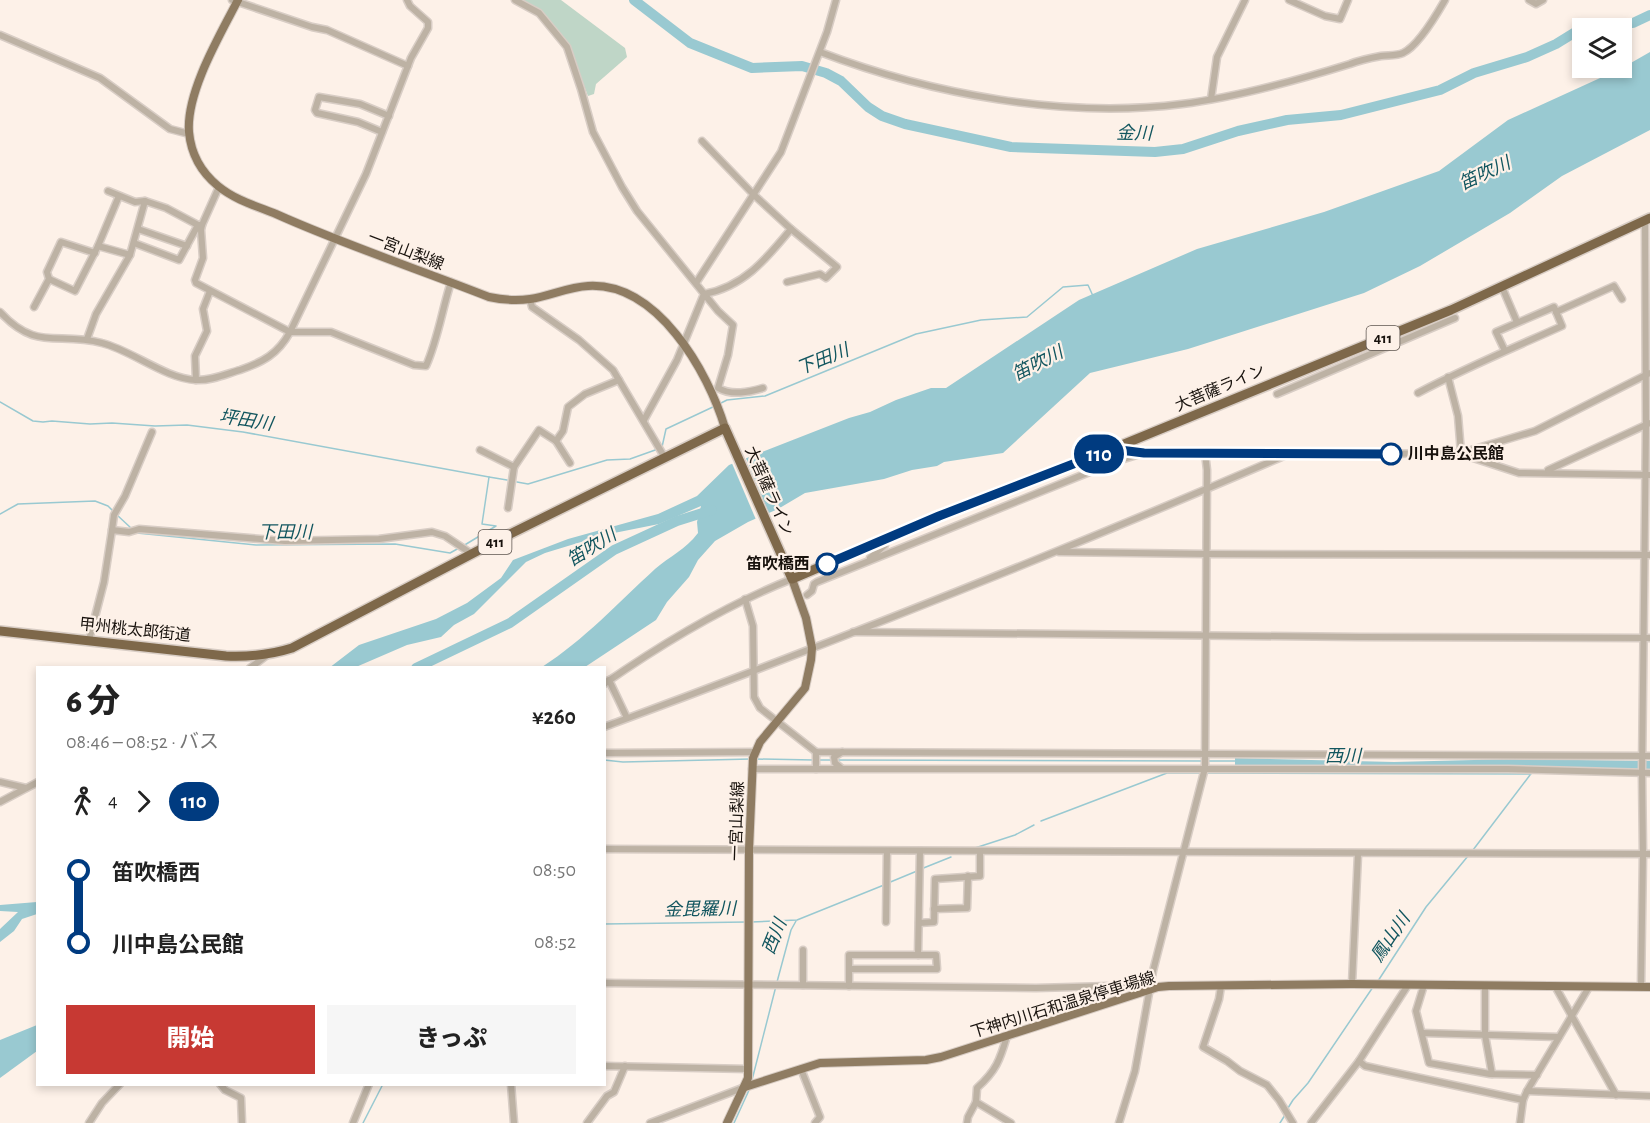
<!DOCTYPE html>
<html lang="ja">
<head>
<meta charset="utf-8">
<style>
  :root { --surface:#fff; --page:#f6f6f6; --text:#222; --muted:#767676; --accent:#c73933 }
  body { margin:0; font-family:"Alegreya Sans","Noto Sans JP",sans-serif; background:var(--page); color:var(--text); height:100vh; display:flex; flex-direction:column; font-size:22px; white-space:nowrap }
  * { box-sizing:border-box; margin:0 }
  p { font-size:20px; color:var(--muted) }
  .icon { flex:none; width:33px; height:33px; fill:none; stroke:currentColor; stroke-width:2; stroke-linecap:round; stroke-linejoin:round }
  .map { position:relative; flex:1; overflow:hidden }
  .drawer { position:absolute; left:36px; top:666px; width:570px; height:420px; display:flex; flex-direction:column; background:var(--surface); border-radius:0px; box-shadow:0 3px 9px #0003 }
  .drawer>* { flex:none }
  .badge { padding:0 12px; border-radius:20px; font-size:21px; line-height:39px }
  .tools { position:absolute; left:1572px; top:18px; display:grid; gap:12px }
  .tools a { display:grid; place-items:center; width:60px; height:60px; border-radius:0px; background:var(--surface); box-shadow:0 3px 9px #0003; font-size:30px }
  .map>.badge { position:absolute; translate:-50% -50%; box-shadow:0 0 0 3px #fff }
  .legs { display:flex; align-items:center; gap:9px; height:66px; padding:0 30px; font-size:20px }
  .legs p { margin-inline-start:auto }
  .summary { display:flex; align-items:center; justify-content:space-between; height:102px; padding:0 30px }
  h1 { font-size:33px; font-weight:800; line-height:45px }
  .button { display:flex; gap:12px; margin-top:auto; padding:12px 30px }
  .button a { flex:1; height:69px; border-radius:0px; background:var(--accent); color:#fff; font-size:24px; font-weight:800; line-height:69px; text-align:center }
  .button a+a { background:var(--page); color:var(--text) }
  ul { padding:0 30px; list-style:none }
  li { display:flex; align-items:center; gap:21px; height:72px; font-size:22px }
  li i { display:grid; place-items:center; width:9px; height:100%; margin:0 8px; background:currentColor }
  li i::after { content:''; width:15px; height:15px; margin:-8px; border:4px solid; border-radius:50%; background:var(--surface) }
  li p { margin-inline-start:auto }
  li:first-child i { background:linear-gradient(#0000 50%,currentColor 0) }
  li:last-child i { background:linear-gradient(currentColor 50%,#0000 0) }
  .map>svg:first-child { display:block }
  .green { fill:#bfd6c7 }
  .water { fill:#99c9d1 }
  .pier { fill:#fdf1e8 }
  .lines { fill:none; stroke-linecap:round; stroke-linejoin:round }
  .stream { stroke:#99c9d1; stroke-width:1.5 }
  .river { stroke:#99c9d1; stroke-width:10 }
  .minor-casing { stroke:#d8cdc5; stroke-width:9 }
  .major-casing { stroke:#d8cdc5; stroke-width:10 }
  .highway-casing { stroke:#d8cdc5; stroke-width:12 }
  .minor { stroke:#bdb2a4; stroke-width:6 }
  .major { stroke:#8f7c62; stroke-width:8 }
  .highway { stroke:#7e684a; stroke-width:9 }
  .line-1-casing { stroke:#fff; stroke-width:14 }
  .line-1 { stroke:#003b80; stroke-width:9 }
  .stop-1-dot { fill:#fff; stroke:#003b80; stroke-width:3 }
  .labels { text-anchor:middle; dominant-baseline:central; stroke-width:4.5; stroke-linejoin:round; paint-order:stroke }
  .shield { fill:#fdf1e8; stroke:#5d554f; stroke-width:1.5 }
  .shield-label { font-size:15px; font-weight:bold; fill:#18120d }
  .street-label { font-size:16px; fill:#18120d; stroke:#fdf1e8 }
  .stop-label { font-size:16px; font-weight:bold; fill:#18120d; stroke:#fdf1e8; text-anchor:start }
  .water-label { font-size:18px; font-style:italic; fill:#12565f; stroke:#fdf1e8 }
</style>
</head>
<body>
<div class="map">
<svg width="1650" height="1123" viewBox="0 0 1650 1123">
  <rect width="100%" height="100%" fill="#fdf1e8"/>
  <!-- green -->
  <path class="green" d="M516 0H561L625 48 627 57 596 84 594 94 588 96 571 52 551 22Z"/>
  <!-- water -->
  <g class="water">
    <path d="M1650 52V130L1562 176 1510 213 1420 266 1364 293 1188 349 1090 373 1003 453 944 462 937 466 912 470 884 479 805 493 778 509 748 522 715 541 698 560 689 577 667 602 656 620 585 667H542C584 640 618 603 655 569 670 556 685 550 698 533L697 522 701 506 659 524 604 535 545 553 526 562 474 614 454 625 441 637 407 645 356 667 329 668 359 645 436 619 467 603 501 578 513 560 568 539 658 514 697 496 729 465 849 418 870 412 896 400 931 388H946L1079 300 1197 249 1324 212 1439 171 1508 120 1622 68Z"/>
    <path d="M1235 758 1394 762 1514 759 1650 761V769L1235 766Z"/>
    <path d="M37 902V914L22 919 14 931 0 942V929L18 912 0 911V905Z"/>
    <path d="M37 1025V1051L0 1078V1040Z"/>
  </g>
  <!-- pier -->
  <path class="pier" d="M745 456 770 516 757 522 731 461Z"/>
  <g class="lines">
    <!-- stream -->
    <g class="stream">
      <path d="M0 402 33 421 43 422 52 421 90 424 112 423 155 426 187 425 243 432 489 477"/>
      <path d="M719 404 727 400 765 396 916 334 981 320 1027 317 1063 287 1088 285 1093 296"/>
      <path d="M662 447 666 429 715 406"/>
      <path d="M517 482 528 484 607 460 630 459 658 449"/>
      <path d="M0 514 18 504 95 501 108 506 113 511"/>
      <path d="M117 515 131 528"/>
      <path d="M137 533 256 545 395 544 450 553 459 548"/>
      <path d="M463 546 496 526 482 524 489 477 507 480"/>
      <path d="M755 759 814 760"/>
      <path d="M604 760 623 762 751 759"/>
      <path d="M818 760H832"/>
      <path d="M836 760 1203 761"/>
      <path d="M1208 761H1236"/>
      <path d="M1207 773 1531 774"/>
      <path d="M1041 821 1167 773H1200"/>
      <path d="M975 848 1015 835 1034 825"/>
      <path d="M1473 850 1530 775"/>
      <path d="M921 869 951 857"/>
      <path d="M888 883 917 871"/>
      <path d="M751 922 797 920 884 885"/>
      <path d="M604 924 747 922"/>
      <path d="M1378 981 1426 907 1468 856"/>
      <path d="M777 982 791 930 796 921"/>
      <path d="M752 1080 776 986"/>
      <path d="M1288 1108 1293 1100 1308 1083 1373 987"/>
      <path d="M363 1123 383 1084"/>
      <path d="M734 1123 750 1088"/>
      <path d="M1280 1123 1285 1115"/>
    </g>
    <!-- river -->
    <g class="river">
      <path d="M634 0 690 43 752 68 802 66 826 73 841 81 868 107 882 116 905 124 1011 147 1155 152 1183 149 1238 131 1287 120 1341 115 1440 90 1474 73 1527 57 1556 44 1582 28 1614 23H1633L1650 15"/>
      <path d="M416 668 510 623 614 550 677 521 712 510"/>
    </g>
    <defs>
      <g id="minor">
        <path d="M232 0 312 27 327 30 408 66"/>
        <path d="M515 0 539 13 567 47 581 89 593 132 622 187 637 211 718 311 733 325 728 355 718 388C732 396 749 392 763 388"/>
        <path d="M1289 0 1325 16 1340 19 1348 0"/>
        <path d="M1529 0 1536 4 1543 0"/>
        <path d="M0 35 100 78 170 129 189 134"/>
        <path d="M820 52C930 94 1064 119 1182 104 1238 97 1295 81 1350 64 1360 60 1370 58 1381 56 1387 55 1397 56 1403 53 1418 46 1437 14 1445 0"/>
        <path d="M1211 99 1217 57 1245 0"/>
        <path d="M382 132 358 122 317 113 315 110 319 97 360 104 389 116"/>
        <path d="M702 141 754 195 791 229C767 258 744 287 704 294"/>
        <path d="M108 191 135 202 145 201 166 208 198 225"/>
        <path d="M202 225 201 230 203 258 195 280 196 283 290 332H331L414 365 426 366C438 339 442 310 451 282"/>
        <path d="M138 229 187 246"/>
        <path d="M134 243 179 260 198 225H202L219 187"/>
        <path d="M98 246 130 255"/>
        <path d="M49 279 75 291 98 246 119 196"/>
        <path d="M787 282 820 274 826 278 837 267 791 229"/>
        <path d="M696 283 781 152 827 32 836 0"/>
        <path d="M1502 287 1517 322"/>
        <path d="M530 299 532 307 579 340 613 370 665 458"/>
        <path d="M34 307 49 279 47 272 61 242 95 253"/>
        <path d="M0 312C37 352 57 331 102 343 131 350 166 379 196 380 211 381 226 374 240 370 263 362 278 354 290 332L366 174 411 58 428 28V22L410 6 407 0"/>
        <path d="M1556 312 1614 286 1622 299"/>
        <path d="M87 339 96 314 130 255 145 201"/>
        <path d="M1448 377 1458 416 1461 453"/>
        <path d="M196 380 195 356 207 331 203 309 210 291"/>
        <path d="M1418 393C1465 368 1513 348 1562 326L1554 307 1496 332 1505 351"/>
        <path d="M1277 394 1455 318"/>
        <path d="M644 420 677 360 704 294"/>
        <path d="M1113 449 1144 453 1286 455 1461 453 1535 431 1650 373"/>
        <path d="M480 450 514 467 539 430 556 441"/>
        <path d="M1461 454 1519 473 1650 475"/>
        <path d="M570 463 556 441 563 431 568 407 585 394 619 380"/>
        <path d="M1548 470 1650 423"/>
        <path d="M508 508 514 467"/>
        <path d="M112 530 114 515 125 496 152 432"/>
        <path d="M1059 552 1207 554 1650 555"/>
        <path d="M870 558 885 545V539"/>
        <path d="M807 595 812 591 814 584 817 582 1117 461 1137 455"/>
        <path d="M745 599 753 626 754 697 760 708 816 752 1650 756"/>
        <path d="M853 632 1359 637 1650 638"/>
        <path d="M89 640 104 582 112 530 129 532 139 529 285 541 379 539 432 532 445 536 472 554"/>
        <path d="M250 668 266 656"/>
        <path d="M609 680 627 718"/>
        <path d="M604 684C663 643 726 605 792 579"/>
        <path d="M604 727C834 642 1061 552 1286 455"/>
        <path d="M604 753 754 752"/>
        <path d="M841 768 835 763 834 757 842 752"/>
        <path d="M752 769H1508L1650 773"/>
        <path d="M816 769V752"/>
        <path d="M0 782 26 788"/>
        <path d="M0 802 38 782"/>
        <path d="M604 849 1650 854"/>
        <path d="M934 909 967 908 968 876"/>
        <path d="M886 922 887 851"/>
        <path d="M919 923 934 922 935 879 980 876V851"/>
        <path d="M803 950V985"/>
        <path d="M918 955 920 851"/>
        <path d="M604 983 1036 988 1149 985"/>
        <path d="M1352 984 1358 854"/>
        <path d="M1424 985 1416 1011 1429 1063 1490 1074 1537 1075"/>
        <path d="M849 986V955H936L937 969H849"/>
        <path d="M1221 986 1219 999 1203 1047 1227 1061 1240 1071 1267 1085 1279 1100 1293 1123"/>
        <path d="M1485 986V1035L1492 1074"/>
        <path d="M1555 986 1616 1095"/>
        <path d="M1641 987 1643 854 1642 773 1646 425 1645 221"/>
        <path d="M1422 1033 1559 1037"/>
        <path d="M1359 1061 1365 1066 1383 1070 1523 1100"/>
        <path d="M604 1066 748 1069"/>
        <path d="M801 1069 820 1117 815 1123"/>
        <path d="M220 1084 225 1090 241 1098 242 1123"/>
        <path d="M511 1084 514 1123"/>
        <path d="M1527 1091 1650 1096"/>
        <path d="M976 1102 977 1088C996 1071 1000 1060 1007 1036"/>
        <path d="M89 1123 102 1103 120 1084"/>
        <path d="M353 1123 369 1084"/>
        <path d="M587 1123 607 1096 614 1092 625 1066"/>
        <path d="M650 1123 745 1087"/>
        <path d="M967 1123 968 1117 976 1102 1011 1123"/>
        <path d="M1119 1123 1135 1071 1153 971 1205 768 1207 470 1205 453"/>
        <path d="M1311 1123 1359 1061 1408 985"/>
        <path d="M1520 1123 1523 1100 1527 1091 1589 987"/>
      </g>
      <g id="major">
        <path d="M238 0C220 35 186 92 189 132 191 154 201 172 218 186 235 200 256 206 276 214 345 245 418 269 489 297 503 300 516 301 530 299 550 296 568 287 588 286 657 282 708 371 725 428"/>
        <path d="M745 1087 820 1063 926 1060 941 1057 1158 987 1169 986 1352 984 1650 987"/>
        <path d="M727 1123 748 1078 749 850 753 758 760 742 805 688 811 660 812 648 806 618 792 579"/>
      </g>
      <path id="highway" d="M0 631 226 656C250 657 270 655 292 648L506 536 725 428 792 579 939 516 1112 449 1451 310 1650 218"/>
    </defs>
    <!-- minor casing -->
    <use href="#minor" class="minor-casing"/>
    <!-- major casing -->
    <use href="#major" class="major-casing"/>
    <!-- highway casing -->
    <use href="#highway" class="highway-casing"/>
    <!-- minor -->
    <use href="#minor" class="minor"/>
    <!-- major -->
    <use href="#major" class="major"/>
    <!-- highway -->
    <use href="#highway" class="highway"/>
  </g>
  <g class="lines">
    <defs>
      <path id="line-1" d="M827 564 939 516 1112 449 1144 453 1391 454"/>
    </defs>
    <!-- line-1 casing -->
    <use href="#line-1" class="line-1-casing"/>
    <!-- line-1 -->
    <use href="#line-1" class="line-1"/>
  </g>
  <!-- markers -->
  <g class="stop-1-dot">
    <circle cx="1391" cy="454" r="10"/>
    <circle cx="827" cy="564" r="10"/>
  </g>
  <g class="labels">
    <!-- shield labels -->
    <g class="shield">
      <rect x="1366.5" y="326" width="33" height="24" rx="4.5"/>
      <rect x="478.5" y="530" width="33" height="24" rx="4.5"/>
    </g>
    <g class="shield-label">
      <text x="1383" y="338">411</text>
      <text x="495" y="542">411</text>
    </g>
    <!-- street labels -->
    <g class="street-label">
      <text transform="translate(406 251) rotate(21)">一宮山梨線</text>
      <text transform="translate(1220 388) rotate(-23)">大菩薩ライン</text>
      <text transform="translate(769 491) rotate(66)">大菩薩ライン</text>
      <text transform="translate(135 630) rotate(6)">甲州桃太郎街道</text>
      <text transform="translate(737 821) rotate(-88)">一宮山梨線</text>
      <text transform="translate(1063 1005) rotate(-17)">下神内川石和温泉停車場線</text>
    </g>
    <!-- stop labels -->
    <g class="stop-label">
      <text x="1408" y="454">川中島公民館</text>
      <text x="810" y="564" text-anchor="end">笛吹橋西</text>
    </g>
    <!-- water labels -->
    <g class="water-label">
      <text transform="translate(1134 134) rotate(1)">金川</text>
      <text transform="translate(1485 174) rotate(-25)">笛吹川</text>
      <text transform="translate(823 360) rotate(-22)">下田川</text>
      <text transform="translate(1038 364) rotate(-27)">笛吹川</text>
      <text transform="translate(246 421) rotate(9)">坪田川</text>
      <text x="285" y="533">下田川</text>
      <text transform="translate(592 548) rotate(-32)">笛吹川</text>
      <text x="1343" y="757">西川</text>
      <text transform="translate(700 910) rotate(-1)">金毘羅川</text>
      <text transform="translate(775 937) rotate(-68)">西川</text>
      <text transform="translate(1391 938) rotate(-56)">鳳山川</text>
    </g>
  </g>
</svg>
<div class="tools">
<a><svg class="icon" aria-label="layers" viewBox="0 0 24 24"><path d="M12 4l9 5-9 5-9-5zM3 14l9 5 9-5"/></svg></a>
</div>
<b class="badge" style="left:1099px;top:454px;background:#003b80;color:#fff">110</b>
<section class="drawer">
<div class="summary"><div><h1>6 分</h1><p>08:46 – 08:52 · バス</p></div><b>¥260</b></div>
<div class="legs"><svg class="icon" aria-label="walk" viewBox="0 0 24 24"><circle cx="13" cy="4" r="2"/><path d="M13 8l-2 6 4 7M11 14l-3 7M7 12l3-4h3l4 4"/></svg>4<svg class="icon" aria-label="forward" viewBox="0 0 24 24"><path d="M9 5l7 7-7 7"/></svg><b class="badge" style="background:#003b80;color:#fff">110</b></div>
<ul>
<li><i style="color:#003b80"></i><b>笛吹橋西</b><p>08:50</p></li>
<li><i style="color:#003b80"></i><b>川中島公民館</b><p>08:52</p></li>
</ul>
<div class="button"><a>開始</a><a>きっぷ</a></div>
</section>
</div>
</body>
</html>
